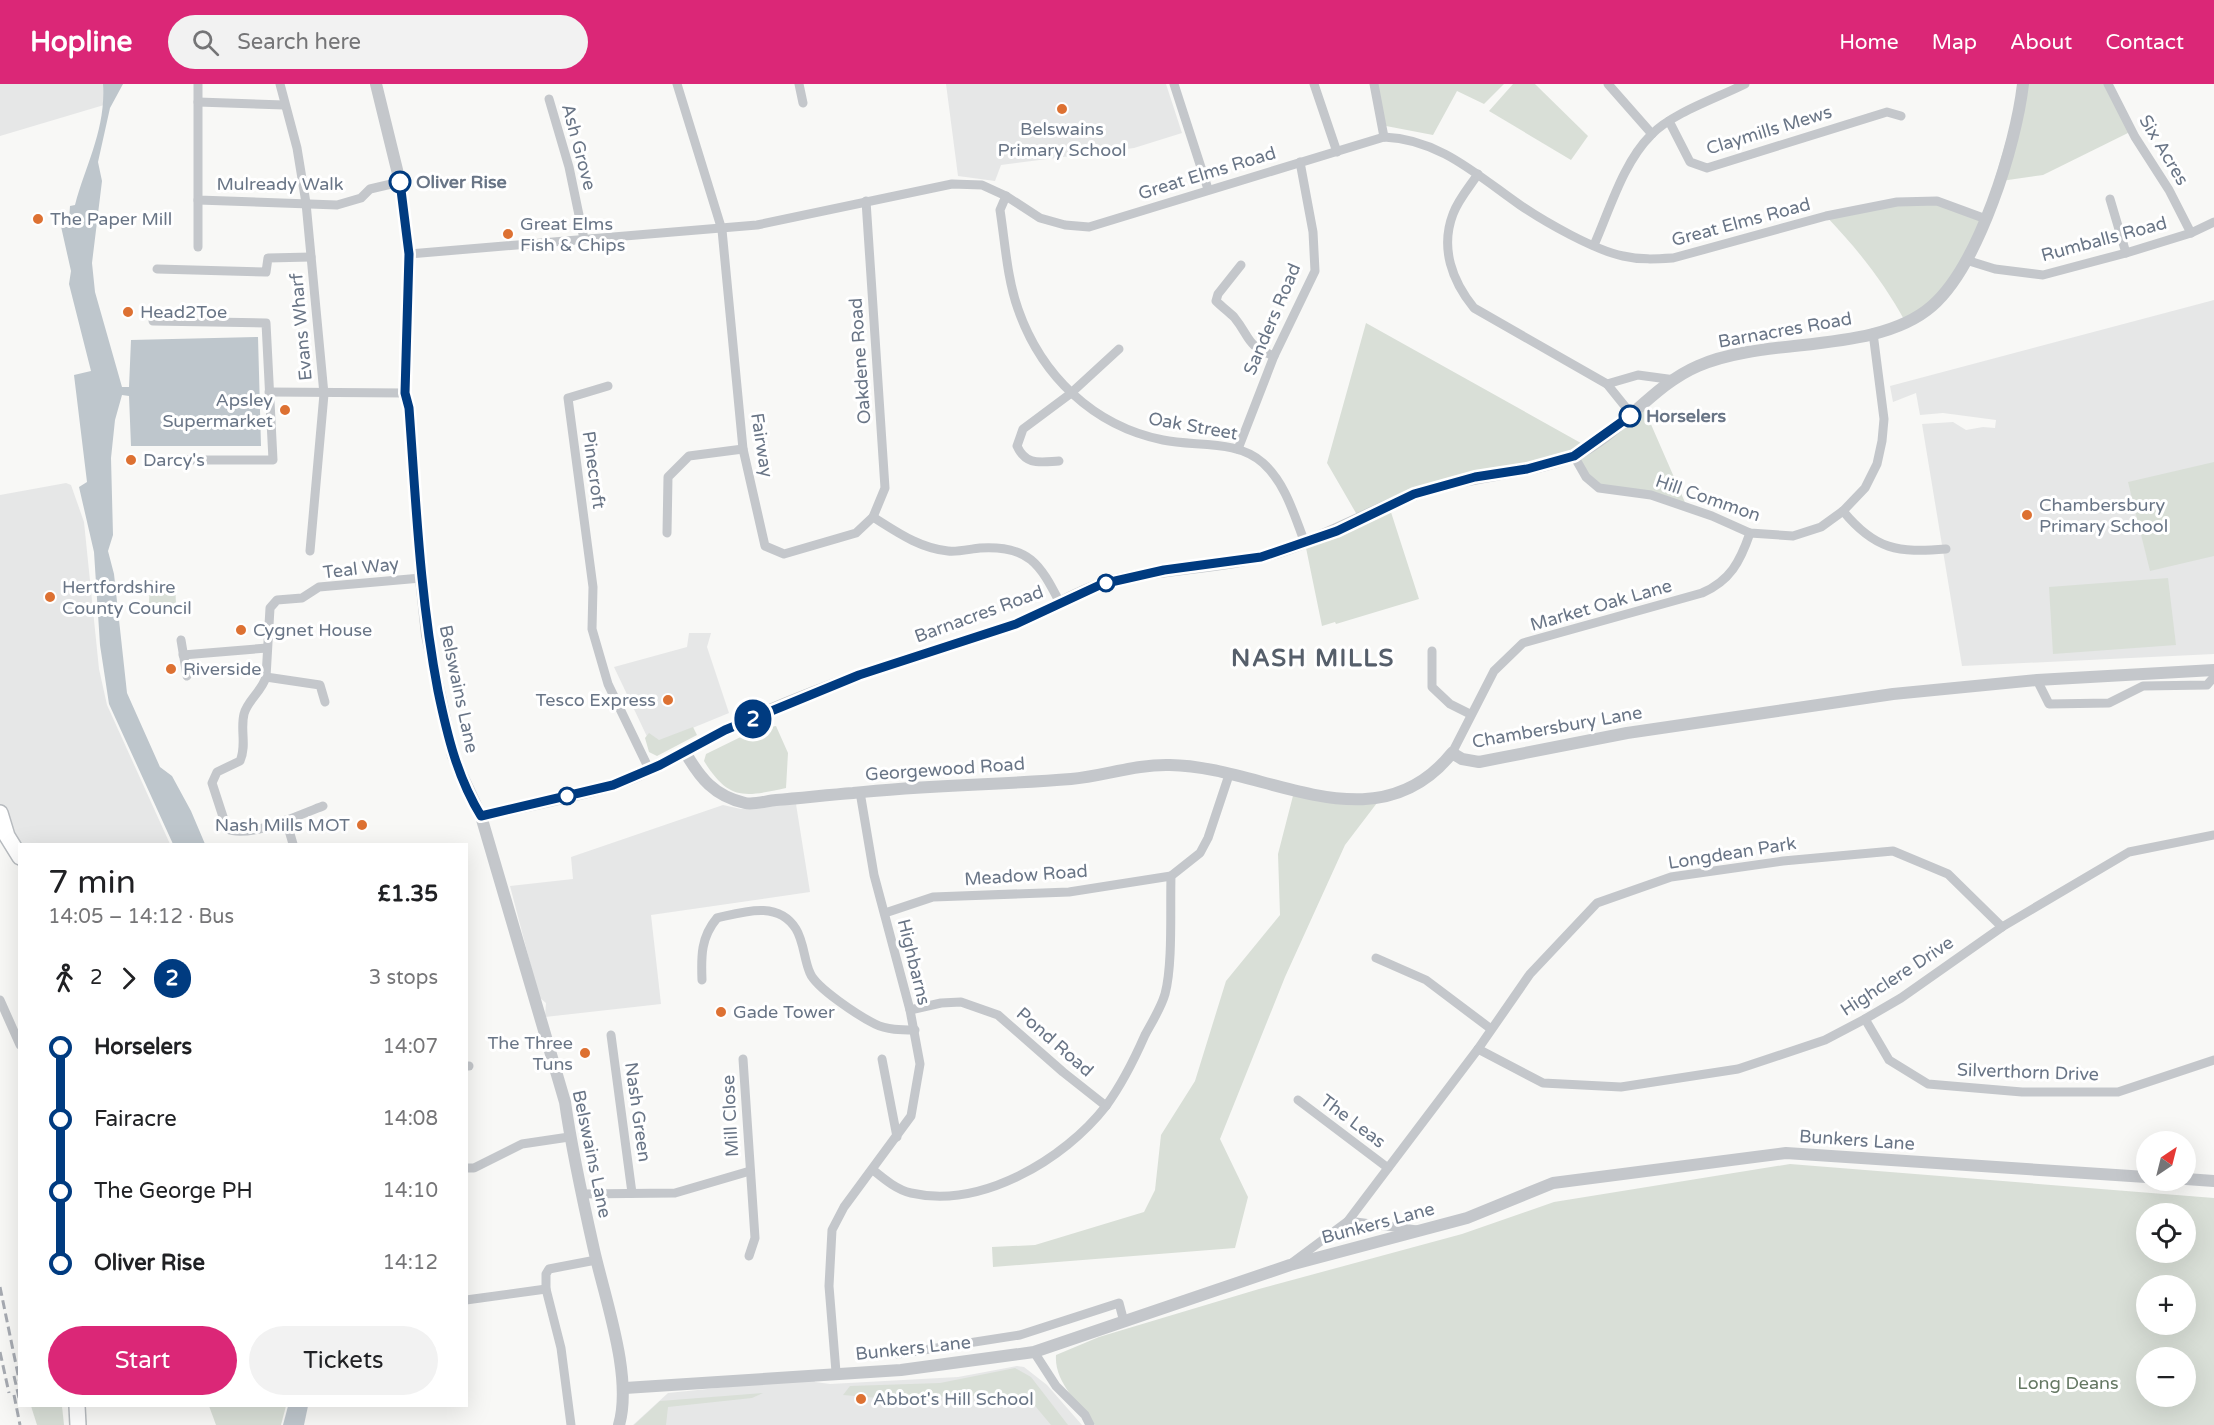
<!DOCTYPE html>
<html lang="en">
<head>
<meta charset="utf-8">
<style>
  :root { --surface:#fff; --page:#f2f2f2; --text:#202124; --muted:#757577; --accent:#db2777 }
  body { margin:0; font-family:"Varela Round",sans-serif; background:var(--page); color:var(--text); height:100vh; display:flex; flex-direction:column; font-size:22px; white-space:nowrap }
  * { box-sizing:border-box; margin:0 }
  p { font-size:20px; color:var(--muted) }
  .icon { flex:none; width:33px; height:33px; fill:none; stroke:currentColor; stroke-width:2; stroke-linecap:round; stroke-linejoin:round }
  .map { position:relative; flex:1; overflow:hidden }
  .side { position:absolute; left:18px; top:759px; width:450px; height:564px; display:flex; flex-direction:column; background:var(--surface); border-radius:0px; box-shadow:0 6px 24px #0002 }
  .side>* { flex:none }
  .badge { padding:0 12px; border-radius:20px; font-size:21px; line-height:39px }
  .needle { width:39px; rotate:35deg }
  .fabs { position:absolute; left:2136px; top:1047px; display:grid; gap:12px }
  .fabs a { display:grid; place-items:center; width:60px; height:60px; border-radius:50%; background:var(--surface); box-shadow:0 6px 24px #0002; font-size:30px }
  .map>.badge { position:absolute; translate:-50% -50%; box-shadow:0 0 0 3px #fff }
  .legs { display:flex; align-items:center; gap:9px; height:66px; padding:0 30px; font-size:20px }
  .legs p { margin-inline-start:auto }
  .overview { display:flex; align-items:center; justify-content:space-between; height:102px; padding:0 30px }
  h1 { font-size:33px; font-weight:600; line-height:45px }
  .action { display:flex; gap:12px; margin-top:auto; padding:12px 30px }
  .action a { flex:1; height:69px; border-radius:36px; background:var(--accent); color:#fff; font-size:24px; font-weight:600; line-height:69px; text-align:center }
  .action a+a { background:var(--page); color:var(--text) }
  ul { padding:0 30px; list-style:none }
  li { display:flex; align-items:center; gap:21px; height:72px; font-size:22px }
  li i { display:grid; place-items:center; width:9px; height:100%; margin:0 8px; background:currentColor }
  li i::after { content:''; width:15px; height:15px; margin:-8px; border:4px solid; border-radius:50%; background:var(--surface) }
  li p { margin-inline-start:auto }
  li:first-child i { background:linear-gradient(#0000 50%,currentColor 0) }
  li:last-child i { background:linear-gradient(currentColor 50%,#0000 0) }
  header { display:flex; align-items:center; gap:36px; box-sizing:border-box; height:84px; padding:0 30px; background:var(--accent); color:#fff }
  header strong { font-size:28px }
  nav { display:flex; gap:33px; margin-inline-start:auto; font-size:21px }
  .search { width:420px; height:54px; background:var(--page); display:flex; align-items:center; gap:15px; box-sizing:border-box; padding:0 21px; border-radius:33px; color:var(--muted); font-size:22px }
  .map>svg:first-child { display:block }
  .built { fill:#e6e7e7 }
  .green { fill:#d9dfd7; fill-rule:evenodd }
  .water { fill:#bec6cc }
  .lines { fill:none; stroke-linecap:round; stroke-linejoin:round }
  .primary-casing { stroke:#b7bbbf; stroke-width:18 }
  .minor { stroke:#c4c7cb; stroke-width:9 }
  .tertiary { stroke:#c4c7cb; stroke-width:12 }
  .primary { stroke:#fff; stroke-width:15 }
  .rail { stroke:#a7abb2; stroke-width:3; stroke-dasharray:9 4.5; stroke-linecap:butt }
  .line-1-casing { stroke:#fff; stroke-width:14 }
  .line-1 { stroke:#003b80; stroke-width:9 }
  .poi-dot { fill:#dd7132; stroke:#fff; stroke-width:2 }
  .stop-1-dot { fill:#fff; stroke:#003b80; stroke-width:3 }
  .labels { text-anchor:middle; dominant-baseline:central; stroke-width:6; stroke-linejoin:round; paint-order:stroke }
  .poi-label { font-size:18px; fill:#697586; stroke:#fff; text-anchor:start }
  .street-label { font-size:18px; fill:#697586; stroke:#fff }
  .stop-label { font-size:18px; font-weight:bold; fill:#697586; stroke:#fff; text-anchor:start }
  .park-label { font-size:18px; fill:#657863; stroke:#fff }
  .district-label { font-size:24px; font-weight:bold; letter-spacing:1.5px; fill:#565f6b; stroke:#fff }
</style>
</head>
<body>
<header>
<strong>Hopline</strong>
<div class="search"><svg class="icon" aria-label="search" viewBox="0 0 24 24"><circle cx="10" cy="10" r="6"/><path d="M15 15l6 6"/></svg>Search here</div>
<nav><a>Home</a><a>Map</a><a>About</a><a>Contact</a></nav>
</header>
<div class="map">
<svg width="2214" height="1341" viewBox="0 0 2214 1341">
  <rect width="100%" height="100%" fill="#f8f8f6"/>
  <!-- built -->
  <g class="built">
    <path d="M0 0H103L104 21 0 52Z"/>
    <path d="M946 0H1166L1182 49 1134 64 1001 81 995 97 958 92Z"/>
    <path d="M2214 216V570L1962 582 1922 340 1953 338 1966 346 1983 343 1995 344 1996 336 1943 329 1920 331 1916 309 1893 318 1890 302Z"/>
    <path d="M66 399 71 401 84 438 99 585 107 621 170 760H20L0 729V411Z"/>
    <path d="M689 549H711L707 563 729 629 651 661 614 583 687 563Z"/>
    <path d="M796 720 810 808 651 831 661 920 545 933 546 919 539 913 510 802 573 795 571 773 723 721 741 725Z"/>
    <path d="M1017 1282 1024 1283 1047 1301 1082 1341H633L668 1309 814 1294 815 1298 830 1300 958 1293Z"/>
  </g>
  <!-- green -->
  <g class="green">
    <path d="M1376 0H1504L1484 20 1457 7 1433 51 1386 42Z"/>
    <path d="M1513 0H1535L1588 52 1571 76 1489 27Z"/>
    <path d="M2023 0H2108L2132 47 2043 91 1994 98Z"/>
    <path d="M1937 117 1986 135 1953 198 1906 239C1883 197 1859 167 1826 132L1897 118Z"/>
    <path d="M1366 239 1588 363 1643 322 1687 423 1599 404 1574 372 1389 422 1419 515 1336 540 1335 538 1322 542 1305 459 1360 436 1327 379Z"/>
    <path d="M2214 378V472L2150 487 2128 398Z"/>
    <path d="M2168 494 2176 561 2053 570 2049 503Z"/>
    <path d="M150 496 175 498 176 520 149 519Z"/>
    <path d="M776 642 788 669 786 704C744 713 729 717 704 677L706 670 757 645Z"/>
    <path d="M693 643 697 651 657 672 649 668 645 654 649 649 659 656Z"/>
    <path d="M1295 704 1380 715 1345 761 1285 893 1220 1055 1248 1113 1235 1164 993 1183 992 1163 1035 1161 1144 1128 1155 1106 1161 1051 1195 997 1226 897 1280 831 1278 770Z"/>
    <path d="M1790 1080 2214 1114V1341H1095C1079 1320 1054 1298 1056 1271L1099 1253 1259 1205 1462 1150 1554 1118ZM2146 1130H2186V1168H2146ZM2146 1202H2186V1240H2146ZM2146 1274H2186V1312H2146Z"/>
    <path d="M1015 1284 1031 1293 1068 1341H1051L1026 1311 878 1314 843 1311 850 1302 940 1299Z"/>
    <path d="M763 1309 752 1314 668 1323 666 1341H634L660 1317Z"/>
    <path d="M31 1322H62L64 1341H37Z"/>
    <path d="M209 1322H286L281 1341H216Z"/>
  </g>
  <!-- water -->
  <g class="water">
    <path d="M103 0H123L110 24 98 78 102 97 92 179 95 208 122 303H129L131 256 258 253 261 362H131L129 312 122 311 115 336 111 374 113 451 108 467 114 490 127 609 160 683 172 692 191 727 205 760H173L109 620 100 561 94 468 79 403 87 398 74 291 91 287 69 200 71 187 60 138 69 136 70 122 75 121C86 80 106 45 103 0Z"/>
    <path d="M288 1322H308L304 1341H283Z"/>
  </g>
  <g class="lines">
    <defs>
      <g id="primary">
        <path d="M0 729 7 752 20 773"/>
        <path d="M77 1322 78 1341"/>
      </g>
    </defs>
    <!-- primary casing -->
    <use href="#primary" class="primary-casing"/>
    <!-- minor -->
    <g class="minor">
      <path d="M198 0V116L337 121 361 114 370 105 400 98"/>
      <path d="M280 0 297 64 306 119 324 310 310 467"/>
      <path d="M677 0 722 146 743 365 765 462 784 470 856 449 873 433 885 404 866 117"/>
      <path d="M799 0 803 19"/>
      <path d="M1174 0 1208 105"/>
      <path d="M1314 0 1337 68"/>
      <path d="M1374 0 1384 53"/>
      <path d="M1608 0 1652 50"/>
      <path d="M2108 0 2135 53 2169 106 2191 149"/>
      <path d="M549 15 569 83 584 155"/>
      <path d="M198 18 284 21"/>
      <path d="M1669 37 1690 78 1707 84 1887 28 1901 32"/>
      <path d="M1478 90C1470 102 1458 116 1453 130 1440 164 1452 197 1474 224L1607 300 1632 331"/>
      <path d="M1006 112 1000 126C1005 158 1007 194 1018 225 1041 291 1093 342 1163 356 1195 363 1237 355 1263 379 1286 400 1294 431 1305 459"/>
      <path d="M2110 115 2126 169"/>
      <path d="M198 116V163"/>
      <path d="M1594 161C1610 125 1623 79 1651 51 1672 29 1717 14 1745 0"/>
      <path d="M409 170 757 141 952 100 982 101 1006 112 1040 134 1065 141 1089 143 1384 53C1439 55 1477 91 1520 121 1545 138 1594 166 1623 172 1640 176 1656 175 1673 174L1826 132 1897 118 1937 117 1986 135"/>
      <path d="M1966 176 1995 185 2043 191 2126 169 2191 149 2214 138"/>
      <path d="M1241 181 1218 210 1216 217C1222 223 1229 228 1234 233 1251 254 1245 261 1274 272"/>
      <path d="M157 185 266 188 268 174 311 173"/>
      <path d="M153 237 266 239 273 376H159"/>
      <path d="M1607 300 1638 291 1675 296"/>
      <path d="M608 302 568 314 593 503 592 545 608 600 649 685"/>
      <path d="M269 308 405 309"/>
      <path d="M1238 365 1274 272 1315 187 1313 148 1300 78"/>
      <path d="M1574 372 1586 393 1599 404 1651 411 1712 432 1750 449 1793 452 1821 443 1843 427 1865 404 1877 380 1882 357 1884 335 1873 249"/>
      <path d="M1059 377C1040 378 1026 382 1017 362L1023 345 1070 310 1119 265"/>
      <path d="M1843 427C1875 466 1898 469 1946 465"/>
      <path d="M873 433C897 448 919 464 948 467 958 468 970 465 980 464 1029 461 1040 480 1060 519"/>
      <path d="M667 449 668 393 689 372 743 365"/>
      <path d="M181 556 187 592"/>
      <path d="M1432 567V603L1450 620 1470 630"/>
      <path d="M183 571 267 564"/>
      <path d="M266 593 320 601 325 618"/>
      <path d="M2037 596 2049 620 2109 619 2143 602 2207 601 2214 593"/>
      <path d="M1452 669 1494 587 1523 559 1702 509C1730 497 1740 478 1750 449"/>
      <path d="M323 722C299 731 249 755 227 745L212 699 217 688 240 677C247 661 240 646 244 630 247 617 262 607 266 593L270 524 277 516 302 514 319 503 421 494"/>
      <path d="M286 736 293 760"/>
      <path d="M885 829 933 813 1069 808 1171 792"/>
      <path d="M1376 874 1426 896 1491 945"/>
      <path d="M702 896C701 872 701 853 717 834 743 828 778 816 796 845 804 858 804 876 810 889 816 904 859 932 875 940 887 946 901 946 915 946"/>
      <path d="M0 916 20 961"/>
      <path d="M910 926 941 919 961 918 998 931 1063 988 1106 1022"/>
      <path d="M1865 935 1889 976 1928 1000 2022 1008H2118L2214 976"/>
      <path d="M611 951 632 1109"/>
      <path d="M1478 965 1543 999 1621 1003 1738 985 1825 956 1865 935 1901 914 2002 843 2129 768 2214 751"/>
      <path d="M743 975 755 1154 749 1172"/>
      <path d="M882 975 897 1053"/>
      <path d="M466 982H469"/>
      <path d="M1298 1016 1388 1084"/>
      <path d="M466 1084H474L522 1060 569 1053"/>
      <path d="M873 1086C884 1095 897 1106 911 1109 981 1125 1064 1076 1106 1022 1122 1000 1134 976 1145 951 1152 938 1161 924 1165 910 1173 880 1170 825 1171 792L1200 769 1208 754 1229 691"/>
      <path d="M581 1110 675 1109 750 1087"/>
      <path d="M1348 1137 1417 1146"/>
      <path d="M1293 1178 1348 1137 1478 965 1530 890 1597 819 1671 793 1783 777 1893 767 1948 790 2002 843"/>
      <path d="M466 1216 546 1205"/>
      <path d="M1034 1268 1056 1302 1085 1331 1090 1341"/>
      <path d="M898 1270 1020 1251 1119 1219 1124 1238"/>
      <path d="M836 1288 829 1202 832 1146 844 1123 911 1032 920 980 910 926 874 791 860 708"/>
      <path d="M571 1341 561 1264 546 1205V1190L549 1185 596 1176"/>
    </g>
    <!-- tertiary -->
    <g class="tertiary">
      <path d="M376 0 400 98 409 170 405 309 409 324 421 494 427 551 453 672 481 732 565 1018C572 1068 583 1117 594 1166 605 1215 633 1293 619 1341"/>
      <path d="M685 668C700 694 714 712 745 719 754 721 766 717 776 716 802 714 827 711 853 709 925 701 998 701 1071 695 1104 692 1136 680 1170 681 1264 682 1375 765 1452 669L1462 675 1479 678 1627 649 1893 610 2037 596 2214 586"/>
      <path d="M481 732C525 722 570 714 613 701 653 689 688 663 726 646 769 625 815 607 860 591 911 572 964 559 1015 540 1045 529 1074 508 1105 499 1157 484 1213 485 1265 472 1328 455 1380 419 1441 402 1484 390 1532 389 1573 372 1620 351 1651 302 1698 282 1765 252 1876 271 1932 222 1979 181 2016 61 2023 0"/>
      <path d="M2186 1095 2214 1097"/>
      <path d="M625 1304 901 1286 1034 1268 1290 1181 1467 1134 1553 1099 1786 1069 2146 1093"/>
    </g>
    <!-- primary -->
    <use href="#primary" class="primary"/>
    <!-- rail -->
    <g class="rail">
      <path d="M0 1203 20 1300"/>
      <path d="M0 1268 9 1309"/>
      <path d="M14 1292 20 1318"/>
      <path d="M14 1311 20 1341"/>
    </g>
  </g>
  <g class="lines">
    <defs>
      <path id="line-1" d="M400 98 409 170 405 309 409 324C416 419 420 513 438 607 447 650 457 693 481 732L613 701 660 681 725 646 859 591 1016 540 1102 500 1164 486 1261 473 1337 447 1414 410 1475 393 1527 385 1574 372 1630 332"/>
    </defs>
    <!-- line-1 casing -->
    <use href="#line-1" class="line-1-casing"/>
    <!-- line-1 -->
    <use href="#line-1" class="line-1"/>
  </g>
  <!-- markers -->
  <g class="poi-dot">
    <circle cx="1062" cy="25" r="6"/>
    <circle cx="38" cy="135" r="6"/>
    <circle cx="508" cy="150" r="6"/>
    <circle cx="128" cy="228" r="6"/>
    <circle cx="285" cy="326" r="6"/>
    <circle cx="131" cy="376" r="6"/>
    <circle cx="2027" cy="431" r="6"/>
    <circle cx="50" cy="513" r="6"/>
    <circle cx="241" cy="546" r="6"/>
    <circle cx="171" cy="585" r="6"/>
    <circle cx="668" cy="616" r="6"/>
    <circle cx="362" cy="741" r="6"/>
    <circle cx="721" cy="928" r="6"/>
    <circle cx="585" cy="969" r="6"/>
    <circle cx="861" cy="1315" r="6"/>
  </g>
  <g class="stop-1-dot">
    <circle cx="400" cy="98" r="10"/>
    <circle cx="1630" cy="332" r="10"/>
    <circle cx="1106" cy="499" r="8"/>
    <circle cx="567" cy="712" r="8"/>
  </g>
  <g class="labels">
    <!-- poi labels -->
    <g class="poi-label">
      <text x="1062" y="45" text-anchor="middle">Belswains<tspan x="1062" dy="21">Primary School</tspan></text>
      <text x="50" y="135">The Paper Mill</text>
      <text x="520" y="140">Great Elms<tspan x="520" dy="21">Fish &amp; Chips</tspan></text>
      <text x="140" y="228">Head2Toe</text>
      <text x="273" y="316" text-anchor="end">Apsley<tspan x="273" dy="21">Supermarket</tspan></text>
      <text x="143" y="376">Darcy's</text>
      <text x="2039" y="421">Chambersbury<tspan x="2039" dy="21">Primary School</tspan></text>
      <text x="62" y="503">Hertfordshire<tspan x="62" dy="21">County Council</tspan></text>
      <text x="253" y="546">Cygnet House</text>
      <text x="183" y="585">Riverside</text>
      <text x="656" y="616" text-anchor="end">Tesco Express</text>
      <text x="350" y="741" text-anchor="end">Nash Mills MOT</text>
      <text x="733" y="928">Gade Tower</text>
      <text x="573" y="959" text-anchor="end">The Three<tspan x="573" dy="21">Tuns</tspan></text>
      <text x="873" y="1315">Abbot's Hill School</text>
    </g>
    <!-- street labels -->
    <g class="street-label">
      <text transform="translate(1769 46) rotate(-17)">Claymills Mews</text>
      <text transform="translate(579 63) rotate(75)">Ash Grove</text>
      <text transform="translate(2164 66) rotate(59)">Six Acres</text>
      <text transform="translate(1207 89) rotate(-17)">Great Elms Road</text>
      <text x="280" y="100">Mulready Walk</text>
      <text transform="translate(1741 138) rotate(-15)">Great Elms Road</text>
      <text transform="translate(2104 155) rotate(-15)">Rumballs Road</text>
      <text transform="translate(1272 235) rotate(-67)">Sanders Road</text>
      <text transform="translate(301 243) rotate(-95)">Evans Wharf</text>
      <text transform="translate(1785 246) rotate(-10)">Barnacres Road</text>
      <text transform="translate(860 277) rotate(-94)">Oakdene Road</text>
      <text transform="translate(1193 342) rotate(10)">Oak Street</text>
      <text transform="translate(762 361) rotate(81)">Fairway</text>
      <text transform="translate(594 386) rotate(82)">Pinecroft</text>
      <text transform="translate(1708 414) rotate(19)">Hill Common</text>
      <text transform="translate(361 484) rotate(-7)">Teal Way</text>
      <text transform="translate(1601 521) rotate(-16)">Market Oak Lane</text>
      <text transform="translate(979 530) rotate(-20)">Barnacres Road</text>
      <text transform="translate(459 605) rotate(78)">Belswains Lane</text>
      <text transform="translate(1557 643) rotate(-10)">Chambersbury Lane</text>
      <text transform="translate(945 685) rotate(-4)">Georgewood Road</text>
      <text transform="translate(1732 769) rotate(-9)">Longdean Park</text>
      <text transform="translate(1026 791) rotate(-4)">Meadow Road</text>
      <text transform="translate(914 878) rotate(76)">Highbarns</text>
      <text transform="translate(1897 892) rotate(-33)">Highclere Drive</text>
      <text transform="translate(1055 958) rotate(41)">Pond Road</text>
      <text transform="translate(2028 988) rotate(2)">Silverthorn Drive</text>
      <text transform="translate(638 1028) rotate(82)">Nash Green</text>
      <text transform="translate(730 1032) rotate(-93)">Mill Close</text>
      <text transform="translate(1353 1037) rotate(37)">The Leas</text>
      <text transform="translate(1857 1056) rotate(4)">Bunkers Lane</text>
      <text transform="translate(592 1070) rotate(78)">Belswains Lane</text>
      <text transform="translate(1378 1139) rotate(-15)">Bunkers Lane</text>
      <text transform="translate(913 1264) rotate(-6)">Bunkers Lane</text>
    </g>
    <!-- stop labels -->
    <g class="stop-label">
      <text x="416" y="98">Oliver Rise</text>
      <text x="1646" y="332">Horselers</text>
    </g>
    <!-- park labels -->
    <g class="park-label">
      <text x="2068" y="1299">Long Deans</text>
    </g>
    <!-- district labels -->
    <g class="district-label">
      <text x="1313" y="574">NASH MILLS</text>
    </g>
  </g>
</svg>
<div class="fabs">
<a><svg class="needle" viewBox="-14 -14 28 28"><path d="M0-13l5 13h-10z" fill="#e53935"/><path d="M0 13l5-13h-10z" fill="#757577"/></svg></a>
<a><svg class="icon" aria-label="locate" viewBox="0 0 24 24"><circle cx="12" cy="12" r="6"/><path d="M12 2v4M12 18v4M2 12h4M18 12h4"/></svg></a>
<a>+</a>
<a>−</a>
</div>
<b class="badge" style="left:753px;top:635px;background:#003b80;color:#fff">2</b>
<section class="side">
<div class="overview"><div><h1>7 min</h1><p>14:05 – 14:12 · Bus</p></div><b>£1.35</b></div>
<div class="legs"><svg class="icon" aria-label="walk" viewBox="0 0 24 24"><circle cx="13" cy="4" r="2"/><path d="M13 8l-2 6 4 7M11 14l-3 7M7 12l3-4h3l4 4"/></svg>2<svg class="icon" aria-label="forward" viewBox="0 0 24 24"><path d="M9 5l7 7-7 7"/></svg><b class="badge" style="background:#003b80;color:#fff">2</b><p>3 stops</p></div>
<ul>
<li><i style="color:#003b80"></i><b>Horselers</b><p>14:07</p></li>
<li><i style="color:#003b80"></i><span>Fairacre</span><p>14:08</p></li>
<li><i style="color:#003b80"></i><span>The George PH</span><p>14:10</p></li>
<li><i style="color:#003b80"></i><b>Oliver Rise</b><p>14:12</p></li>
</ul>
<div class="action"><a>Start</a><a>Tickets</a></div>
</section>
</div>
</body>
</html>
